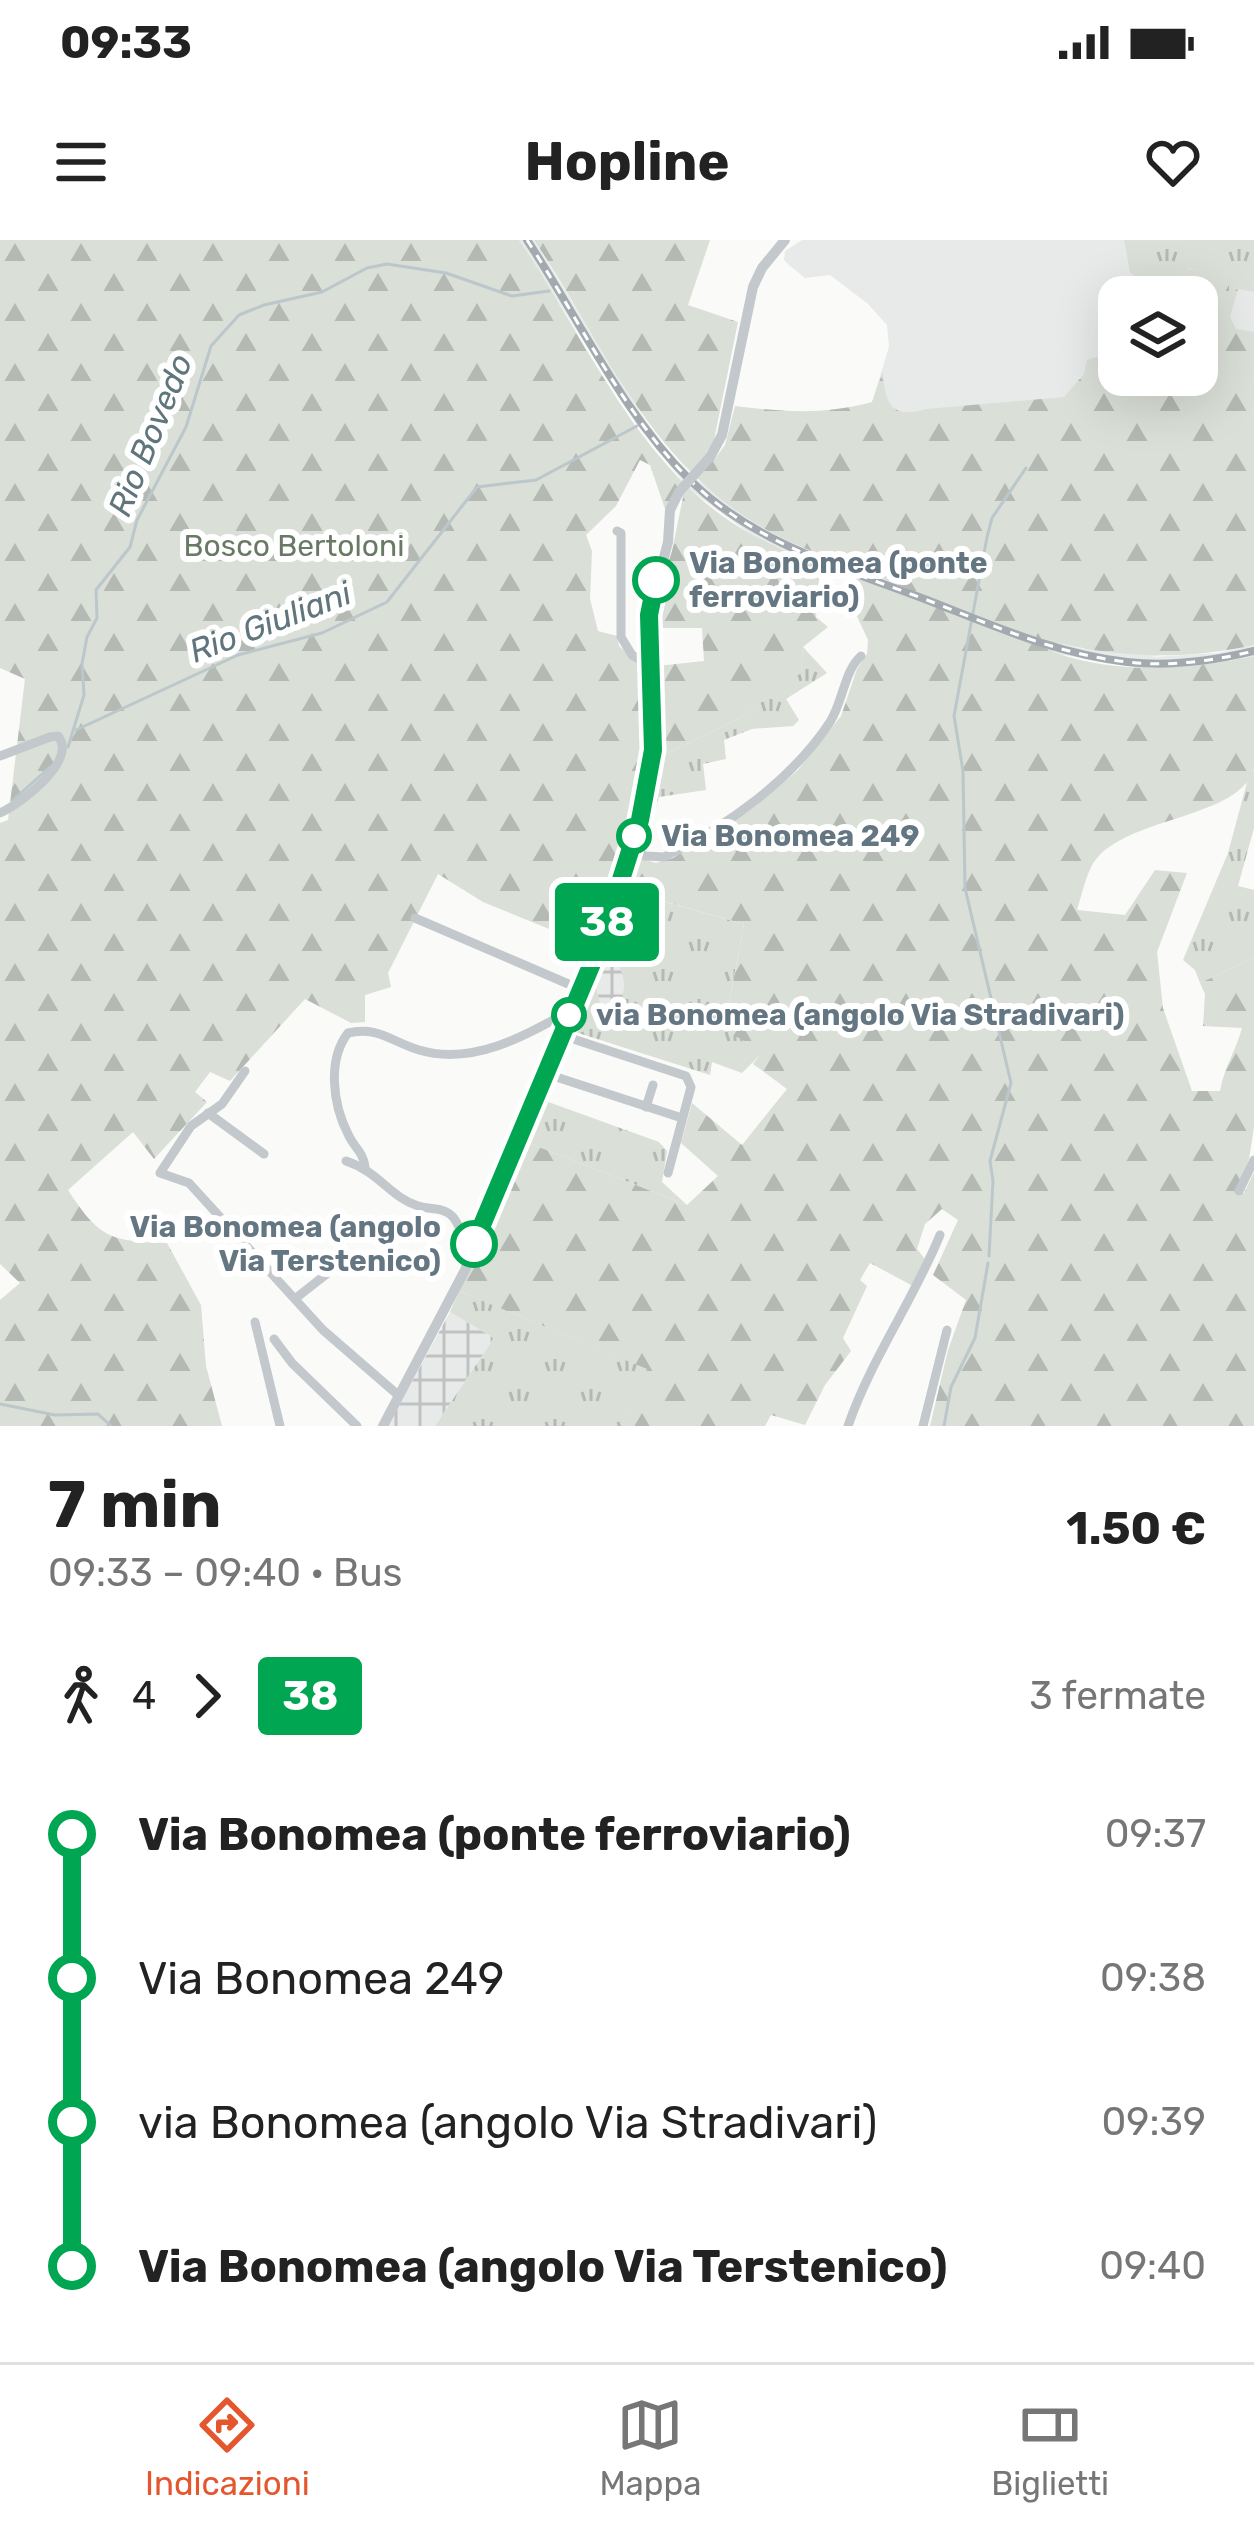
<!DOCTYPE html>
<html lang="it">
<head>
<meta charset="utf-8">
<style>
  :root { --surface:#fff; --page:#f2f2f2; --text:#222; --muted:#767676; --line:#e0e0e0; --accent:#e4572e }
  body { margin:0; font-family:Rubik,sans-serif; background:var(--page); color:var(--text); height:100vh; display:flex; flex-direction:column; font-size:45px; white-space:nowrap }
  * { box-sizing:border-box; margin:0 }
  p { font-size:39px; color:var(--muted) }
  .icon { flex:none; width:66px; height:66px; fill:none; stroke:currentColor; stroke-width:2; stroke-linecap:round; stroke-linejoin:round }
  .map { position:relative; height:1186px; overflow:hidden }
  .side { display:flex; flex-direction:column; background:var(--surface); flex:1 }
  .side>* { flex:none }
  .badge { padding:0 24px; border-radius:9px; font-size:42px; line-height:78px }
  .controls { position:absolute; left:1098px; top:36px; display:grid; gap:24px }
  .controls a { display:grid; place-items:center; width:120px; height:120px; border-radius:24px; background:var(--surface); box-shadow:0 12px 48px #0002; font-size:60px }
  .map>.badge { position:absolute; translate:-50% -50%; box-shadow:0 0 0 6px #fff }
  .legs { display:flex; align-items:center; gap:18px; height:132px; padding:0 48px; font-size:39px }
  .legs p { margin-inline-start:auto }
  .summary { display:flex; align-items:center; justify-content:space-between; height:204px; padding:0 48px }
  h1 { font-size:66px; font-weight:700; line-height:90px }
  ul { padding:0 48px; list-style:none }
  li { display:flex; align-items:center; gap:42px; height:144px; font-size:45px }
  li i { display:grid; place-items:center; width:18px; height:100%; margin:0 15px; background:currentColor }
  li i::after { content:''; width:30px; height:30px; margin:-15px; border:9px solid; border-radius:50%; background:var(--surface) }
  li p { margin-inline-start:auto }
  li:first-child i { background:linear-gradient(#0000 50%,currentColor 0) }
  li:last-child i { background:linear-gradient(currentColor 50%,#0000 0) }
  .status { display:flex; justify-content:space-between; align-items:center; height:84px; padding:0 60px; background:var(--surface); direction:ltr }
  .status svg { height:33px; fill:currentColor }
  header { display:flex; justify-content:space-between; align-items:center; height:156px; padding:0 48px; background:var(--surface); font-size:54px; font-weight:700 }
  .dock { display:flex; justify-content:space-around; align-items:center; height:168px; border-top:3px solid var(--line); background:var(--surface); font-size:33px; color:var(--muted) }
  .dock a { display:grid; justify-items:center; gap:6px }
  .dock .active { color:var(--accent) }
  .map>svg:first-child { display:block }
  .built { fill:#e8e9e9; fill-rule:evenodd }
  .industrial { fill:url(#industrial-grid) }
  .grass { fill:url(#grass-tufts) }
  .forest { fill:url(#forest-firs) }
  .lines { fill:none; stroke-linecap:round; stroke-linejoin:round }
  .stream { stroke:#bbc7cb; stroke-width:3 }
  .minor { stroke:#c3c8cc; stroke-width:9 }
  .tertiary { stroke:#c3c8cc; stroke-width:10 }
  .rail-casing { stroke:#a2aab0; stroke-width:8 }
  .rail { stroke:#fff; stroke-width:3; stroke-dasharray:9; stroke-linecap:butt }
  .tertiary-bridge { stroke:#c3c8cc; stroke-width:10 }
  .line-1-casing { stroke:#fff; stroke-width:27 }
  .line-1 { stroke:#00a651; stroke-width:18 }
  .stop-1-dot { fill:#fff; stroke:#00a651; stroke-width:6 }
  .labels { text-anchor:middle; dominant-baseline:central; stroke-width:12; stroke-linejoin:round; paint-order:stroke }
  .park-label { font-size:30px; fill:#687a64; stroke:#fff }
  .stop-label { font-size:30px; font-weight:bold; fill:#657683; stroke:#fff; text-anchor:start }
  .water-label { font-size:33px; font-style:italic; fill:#60757c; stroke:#fff }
</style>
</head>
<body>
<div class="status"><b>09:33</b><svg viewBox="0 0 49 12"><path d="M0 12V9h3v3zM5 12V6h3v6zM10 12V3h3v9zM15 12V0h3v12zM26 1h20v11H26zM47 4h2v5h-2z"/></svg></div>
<header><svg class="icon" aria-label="menu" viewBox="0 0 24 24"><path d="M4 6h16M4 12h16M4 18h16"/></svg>Hopline<svg class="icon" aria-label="heart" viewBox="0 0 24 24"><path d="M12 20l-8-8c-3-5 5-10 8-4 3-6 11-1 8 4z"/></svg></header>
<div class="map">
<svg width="1254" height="1186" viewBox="0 0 1254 1186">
  <defs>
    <pattern id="industrial-grid" width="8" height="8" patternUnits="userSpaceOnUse" patternTransform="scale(3)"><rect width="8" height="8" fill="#e8e9e9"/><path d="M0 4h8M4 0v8" fill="none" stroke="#c0c1c2"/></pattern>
    <pattern id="grass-tufts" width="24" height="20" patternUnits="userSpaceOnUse" patternTransform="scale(3)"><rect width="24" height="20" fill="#dadfd7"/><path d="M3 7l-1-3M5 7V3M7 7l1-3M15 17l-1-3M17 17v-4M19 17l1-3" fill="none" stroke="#b4b9b4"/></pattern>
    <pattern id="forest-firs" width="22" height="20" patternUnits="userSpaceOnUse" patternTransform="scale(3)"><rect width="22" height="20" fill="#dadfd7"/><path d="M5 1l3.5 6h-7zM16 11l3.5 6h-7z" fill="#b4b9b4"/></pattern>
  </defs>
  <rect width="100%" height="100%" fill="#fafaf8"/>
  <!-- built -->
  <g class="built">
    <path d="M519 0H534L642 175 667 210 696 239 763 288 911 349 908 358 757 299 689 249 637 185Z"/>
    <path d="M802 0H1254V391L1152 417 1218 413 1254 405V416L1185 428H1140L1053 413 1056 403 1085 409 872 162 889 107 887 85 868 64 830 35 805 38 790 26 784 20 785 11ZM1119 57H1197V135H1119Z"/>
  </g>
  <!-- industrial -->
  <g class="industrial">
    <path d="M617 689 626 697V753L605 791 596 746 600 714 609 690Z"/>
    <path d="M450 1072 494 1098 435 1186H388Z"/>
  </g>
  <!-- grass -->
  <g class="grass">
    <path d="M1124 0H1254V52L1238 49 1229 55 1228 36 1188 28 1178 53 1181 57H1156L1130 32Z"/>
    <path d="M803 407 827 433 786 459 799 480 793 486 752 489 724 500 726 519 703 524 706 550 659 557 654 573 647 569 660 517 739 478 801 432Z"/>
    <path d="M1254 531V588L1238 646 1254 650V718L1200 743 1195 730 1183 720 1228 613 1249 535Z"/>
    <path d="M644 656 744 684 724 789 764 811 742 833 712 822 710 835 569 790 600 714 596 746 606 789C621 762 633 747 615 719L626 697 617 689 634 676Z"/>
    <path d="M540 859 659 902 667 911 662 942 687 965 521 900Z"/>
    <path d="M459 1051 648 1129 623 1186H435L494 1098 450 1072Z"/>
  </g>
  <!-- forest -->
  <g class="forest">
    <path d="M0 0H519C582 92 629 207 721 275 752 298 786 311 820 325L816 377 828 387 803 407 801 433 739 478 660 517 657 426 704 421 702 388H656L658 353 672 311 683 257 677 249 666 272 650 225 640 220 616 266 586 295 592 311 590 359 598 391 617 396 619 406 642 427 644 525 591 706 483 662 438 634 388 733 391 747 365 755V782L351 783 305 759 230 841 210 832 195 852 207 862 154 919 133 892 68 950C100 999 110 1001 167 1003L201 1065 206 1126 222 1186H0V1060L20 1043 0 1024V583L8 580 25 439 0 428Z"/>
    <path d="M534 0H710L688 65 738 82 714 200 706 213 714 220 725 205 735 166C782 172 825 175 872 162L883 131C884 163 892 180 926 169L1064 157 1084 134 1087 120 1119 110V135H1197V57H1181L1165 43C1188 19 1199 33 1229 35V54L1238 49 1230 77 1236 89 1254 92V405C1186 420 1125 418 1057 403L1053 412C1118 435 1188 430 1254 416 1254 439 1254 512 1254 529 1239 578 1133 576 1097 618 1087 629 1082 655 1077 670L1125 675 1155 630 1187 633 1157 712 1163 768 1192 851H1220C1224 828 1236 810 1242 788L1203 786 1205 754 1200 743 1254 718V887L1249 919 1235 954 1244 953 1254 932V1186H930L948 1110 966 1060 933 1035 958 980 942 969 925 984 917 1009 925 1019 913 1046 870 1023 860 1040 867 1046 843 1098 851 1111 825 1145 805 1185 771 1175 765 1186H623L647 1129 459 1051 521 900 687 965 718 936 681 903 692 863 742 905 787 849 753 824 763 811 724 790 744 684 645 656 634 676 609 690 632 616 656 623 673 618 757 565 798 530 841 476 857 429 867 414 868 400 854 370 852 337 908 357 911 350C863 329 812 315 767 290 648 223 606 107 534 0Z"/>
  </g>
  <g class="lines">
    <!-- stream -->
    <g class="stream">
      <path d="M76 490 238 415 322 393 387 362 477 247 536 240 637 186"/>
      <path d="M68 507 84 455 82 424 87 397 97 378 96 350 130 307 137 280 186 187 211 106 239 75 264 65 322 52 367 28 387 24 446 33 512 56 549 51"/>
      <path d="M12 561 50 527"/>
      <path d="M989 1016 993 941 990 921 1011 843 965 648 963 531 954 476 987 297 992 278 1026 228"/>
      <path d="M0 1164 55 1175 98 1174 111 1186"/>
      <path d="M944 1186 951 1147 975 1098 988 1023"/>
    </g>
    <!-- minor -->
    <g class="minor">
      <path d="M617 291 621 293V397L632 415 648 424"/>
      <path d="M0 516 50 497 58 496C78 520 22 563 0 573"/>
      <path d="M630 608 645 616 664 617C726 587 792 540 830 482 843 462 844 431 861 416"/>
      <path d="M415 678 580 749"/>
      <path d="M561 795 686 836 691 847 668 933"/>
      <path d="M245 831 222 864 191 886 160 933 189 943 323 1090 398 1155"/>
      <path d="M544 833 682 878"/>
      <path d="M646 867 653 845"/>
      <path d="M208 873 264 914"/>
      <path d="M346 921C379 932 390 957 418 966 428 970 443 966 453 977 461 987 462 999 473 1009"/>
      <path d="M365 927C363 911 354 908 348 894 333 865 327 820 348 793 378 786 392 802 419 810 472 826 526 796 571 770"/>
      <path d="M1239 951 1254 920"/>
      <path d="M296 1058 347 1018"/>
      <path d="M255 1082 280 1186"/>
      <path d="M274 1099 292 1123 357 1186"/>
      <path d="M848 1186C871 1119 913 1061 940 995"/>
      <path d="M923 1186 947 1090"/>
    </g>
    <!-- tertiary -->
    <g class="tertiary">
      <path d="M710 217 722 195 753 47 762 28 785 0"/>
      <path d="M383 1186 465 1030 614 662 651 528 654 488 648 424 649 375 668 302 670 270 679 252"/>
    </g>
    <defs>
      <path id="rail" d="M527 0C580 80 622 173 691 241 755 304 845 329 927 360 992 385 1056 414 1127 422 1170 427 1213 421 1254 411"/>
    </defs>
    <!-- rail casing -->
    <use href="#rail" class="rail-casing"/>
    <!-- rail -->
    <use href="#rail" class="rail"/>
    <!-- tertiary-bridge -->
    <path class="tertiary-bridge" d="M679 252 710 217"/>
  </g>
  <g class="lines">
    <defs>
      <path id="line-1" d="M474 1004 601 702 640 580 653 510 649 375 656 340"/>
    </defs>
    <!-- line-1 casing -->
    <use href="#line-1" class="line-1-casing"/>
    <!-- line-1 -->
    <use href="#line-1" class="line-1"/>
  </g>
  <!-- markers -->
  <g class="stop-1-dot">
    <circle cx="656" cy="340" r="21"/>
    <circle cx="634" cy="596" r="15"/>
    <circle cx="569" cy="775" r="15"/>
    <circle cx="474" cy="1004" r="21"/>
  </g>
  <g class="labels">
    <!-- park labels -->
    <g class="park-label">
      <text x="294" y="306">Bosco Bertoloni</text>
    </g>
    <!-- stop labels -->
    <g class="stop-label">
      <text x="689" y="323">Via Bonomea (ponte<tspan x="689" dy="34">ferroviario)</tspan></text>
      <text x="661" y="596">Via Bonomea 249</text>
      <text x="596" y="775">via Bonomea (angolo Via Stradivari)</text>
      <text x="441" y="987" text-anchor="end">Via Bonomea (angolo<tspan x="441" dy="34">Via Terstenico)</tspan></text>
    </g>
    <!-- water labels -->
    <g class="water-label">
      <text transform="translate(150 195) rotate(-68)">Rio Bovedo</text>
      <text transform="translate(270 382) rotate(-21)">Rio Giuliani</text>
    </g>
  </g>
</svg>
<div class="controls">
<a><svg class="icon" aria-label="layers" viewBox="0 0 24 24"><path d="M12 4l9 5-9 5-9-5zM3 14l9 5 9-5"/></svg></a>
</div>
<b class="badge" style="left:607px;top:682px;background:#00a651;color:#fff">38</b>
</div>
<section class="side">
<div class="summary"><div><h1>7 min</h1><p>09:33 – 09:40 · Bus</p></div><b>1.50 €</b></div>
<div class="legs"><svg class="icon" aria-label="walk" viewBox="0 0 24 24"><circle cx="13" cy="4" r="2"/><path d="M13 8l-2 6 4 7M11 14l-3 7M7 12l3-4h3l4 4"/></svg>4<svg class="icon" aria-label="forward" viewBox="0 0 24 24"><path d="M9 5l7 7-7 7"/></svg><b class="badge" style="background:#00a651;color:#fff">38</b><p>3 fermate</p></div>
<ul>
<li><i style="color:#00a651"></i><b>Via Bonomea (ponte ferroviario)</b><p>09:37</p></li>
<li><i style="color:#00a651"></i><span>Via Bonomea 249</span><p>09:38</p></li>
<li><i style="color:#00a651"></i><span>via Bonomea (angolo Via Stradivari)</span><p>09:39</p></li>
<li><i style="color:#00a651"></i><b>Via Bonomea (angolo Via Terstenico)</b><p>09:40</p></li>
</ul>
</section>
<nav class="dock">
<a class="active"><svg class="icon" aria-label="directions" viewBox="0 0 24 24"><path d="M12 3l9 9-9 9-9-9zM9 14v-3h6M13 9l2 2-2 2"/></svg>Indicazioni</a>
<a><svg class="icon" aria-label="map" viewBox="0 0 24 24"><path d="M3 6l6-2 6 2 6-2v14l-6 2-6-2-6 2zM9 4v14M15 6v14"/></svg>Mappa</a>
<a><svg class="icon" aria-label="tickets" viewBox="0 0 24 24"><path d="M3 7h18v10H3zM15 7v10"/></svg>Biglietti</a>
</nav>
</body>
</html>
